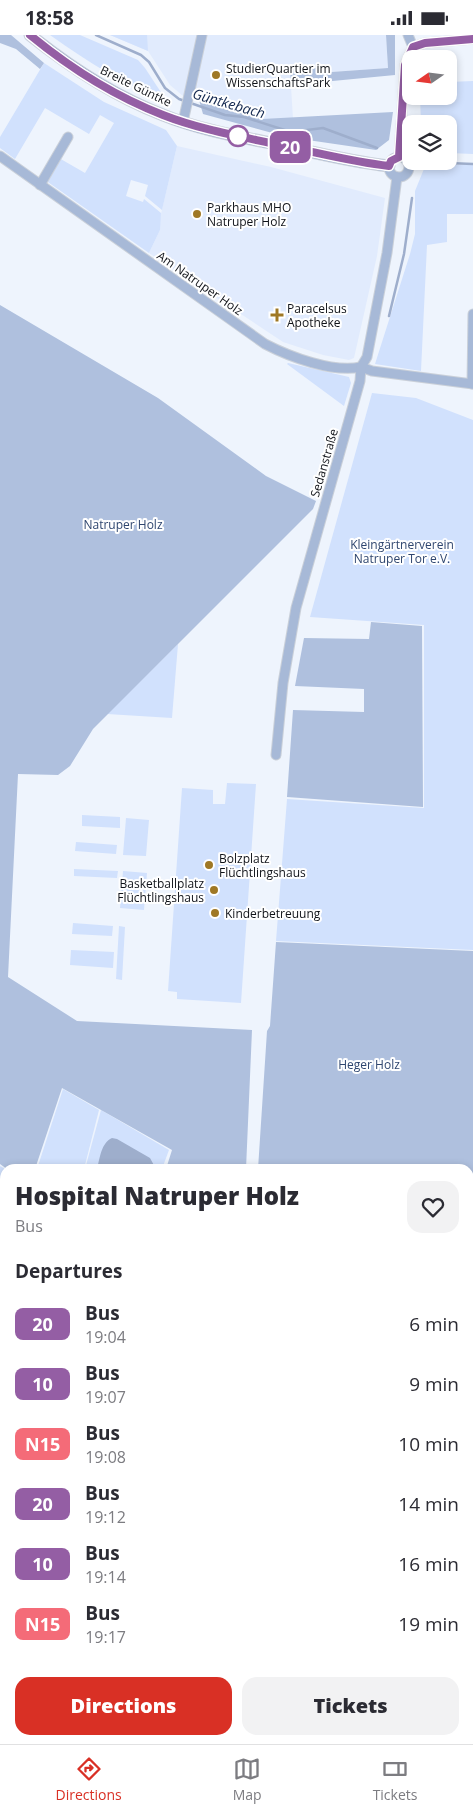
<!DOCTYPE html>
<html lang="en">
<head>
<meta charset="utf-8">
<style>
  :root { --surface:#fff; --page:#f2f2f3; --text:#2b2b33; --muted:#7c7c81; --line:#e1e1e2; --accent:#d93025 }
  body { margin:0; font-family:"Open Sans",sans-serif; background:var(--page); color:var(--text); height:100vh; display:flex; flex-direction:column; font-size:19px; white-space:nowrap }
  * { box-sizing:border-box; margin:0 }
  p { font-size:16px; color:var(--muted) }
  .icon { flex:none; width:28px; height:28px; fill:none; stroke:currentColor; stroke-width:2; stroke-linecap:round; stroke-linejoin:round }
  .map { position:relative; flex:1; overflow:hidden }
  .side { position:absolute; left:0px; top:1129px; width:474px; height:581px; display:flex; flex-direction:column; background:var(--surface); border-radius:15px 15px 0 0; box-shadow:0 2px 8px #0003 }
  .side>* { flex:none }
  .badge { padding:0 10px; border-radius:8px; font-size:18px; line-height:32px }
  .needle { width:32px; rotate:256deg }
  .tools { position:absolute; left:402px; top:15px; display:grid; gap:10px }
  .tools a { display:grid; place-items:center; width:55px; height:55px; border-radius:10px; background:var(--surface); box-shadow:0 2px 8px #0003; font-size:25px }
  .map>.badge { position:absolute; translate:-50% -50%; box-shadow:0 0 0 2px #fff }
  h2 { padding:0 15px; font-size:19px; line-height:45px }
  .round { display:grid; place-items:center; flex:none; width:52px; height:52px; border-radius:15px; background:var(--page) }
  .overview { display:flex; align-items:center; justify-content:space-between; height:85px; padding:0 15px }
  h1 { font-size:24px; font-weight:800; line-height:38px }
  .cta { display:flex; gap:10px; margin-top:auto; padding:10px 15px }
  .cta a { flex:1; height:58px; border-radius:15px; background:var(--accent); color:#fff; font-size:20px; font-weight:800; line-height:58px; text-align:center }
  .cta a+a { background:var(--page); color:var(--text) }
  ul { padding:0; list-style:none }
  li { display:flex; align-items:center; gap:15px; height:60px; padding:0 15px }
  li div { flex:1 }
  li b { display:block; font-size:19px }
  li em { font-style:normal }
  li .badge { min-width:55px; font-weight:700; text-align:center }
  .status { display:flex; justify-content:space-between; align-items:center; height:35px; padding:0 25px; background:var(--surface); direction:ltr }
  .status svg { height:14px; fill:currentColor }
  .tab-bar { display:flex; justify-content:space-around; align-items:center; height:70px; border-top:1px solid var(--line); background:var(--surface); font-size:14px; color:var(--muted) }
  .tab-bar a { display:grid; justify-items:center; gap:2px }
  .tab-bar .on { color:var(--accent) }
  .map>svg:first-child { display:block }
  .built { fill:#e1ebfd }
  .green { fill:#d1e1fd }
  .forest { fill:#afc0de }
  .water { fill:#9eaecc }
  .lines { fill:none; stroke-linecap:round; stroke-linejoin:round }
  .stream { stroke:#9eaecc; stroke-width:2.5 }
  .street-casing { stroke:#cad0d9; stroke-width:11 }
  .secondary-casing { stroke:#cad0d9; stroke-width:13 }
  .street { stroke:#a7b9d7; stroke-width:9 }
  .secondary { stroke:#829bc8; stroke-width:11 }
  .line-casing { stroke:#fff; stroke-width:11 }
  .line { stroke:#945ea4; stroke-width:8 }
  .poi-dot { fill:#9f7825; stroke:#fff; stroke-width:2 }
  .stop-dot { fill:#fff; stroke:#945ea4; stroke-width:2.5 }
  .labels { text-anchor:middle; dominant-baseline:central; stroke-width:4; stroke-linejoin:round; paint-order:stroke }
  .poi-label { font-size:12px; fill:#101319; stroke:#fff; text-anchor:start }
  .street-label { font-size:12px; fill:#101319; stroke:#fff }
  .park-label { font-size:12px; fill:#2f466f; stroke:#fff }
  .water-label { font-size:14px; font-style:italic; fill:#142950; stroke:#fff }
</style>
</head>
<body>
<div class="status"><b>18:58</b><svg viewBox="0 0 49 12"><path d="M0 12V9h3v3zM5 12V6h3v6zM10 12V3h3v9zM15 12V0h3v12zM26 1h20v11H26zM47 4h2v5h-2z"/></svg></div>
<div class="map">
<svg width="473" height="1709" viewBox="0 0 473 1709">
  <rect width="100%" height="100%" fill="#eef4fd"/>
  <!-- built -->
  <g class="built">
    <path d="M110 0H386L388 33 316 38V33L290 35 293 84H262L183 61 170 50 148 16Z"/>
    <path d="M177 111 271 132 385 163 377 221 354 323 349 325 323 320 283 307 149 218 160 195V183Z"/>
  </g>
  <!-- green -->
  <g class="green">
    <path d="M50 0H80L138 25 145 33 168 68C125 50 88 27 50 0Z"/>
    <path d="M110 0H147L148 16Z"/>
    <path d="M44 28 104 67 166 95 177 111 162 175 145 161 148 150 131 145 126 161 143 167 144 164 161 178 160 195 149 218 45 145 59 123 85 138 114 88 100 80 89 99 45 73 15 124 0 113V102Z"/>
    <path d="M473 46V119L449 118V89H421L420 61H449V47Z"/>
    <path d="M426 129 473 130V179H447V207L427 210 421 336 375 329 410 219 415 199V156Z"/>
    <path d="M288 328 349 342 351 348 344 371 287 329Z"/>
    <path d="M372 358 416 363 473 385V915L276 906 287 764 424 773V590L310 582Z"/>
    <path d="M178 609 172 683 107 679Z"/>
    <path d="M227 748 256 749 241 968 177 964V957L168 956 182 753 213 755V769H225Z"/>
    <path d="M82 780 120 782V793L82 791Z"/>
    <path d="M126 783 149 785 146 821 123 820Z"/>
    <path d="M76 807 117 810 116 819 75 816Z"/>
    <path d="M74 834 118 836 117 843 74 841Z"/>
    <path d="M123 836 147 838 144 875 120 873Z"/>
    <path d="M73 888 113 891 112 901 72 899Z"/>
    <path d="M119 891 125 892 122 945 116 944Z"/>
    <path d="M71 915 114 917 113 933 70 930Z"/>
    <path d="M63 1054 99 1075 84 1134H37Z"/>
    <path d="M101 1075 169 1115 162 1134H85Z"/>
    <path d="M0 1131 5 1134V1187L0 1207Z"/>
    <path d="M5 1231V1302L0 1304V1246Z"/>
    <path d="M299 1705H399L400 1709H300Z"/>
  </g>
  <!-- forest -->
  <g class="forest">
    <path d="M0 0H11L44 28 40 34 16 14 0 8Z"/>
    <path d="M386 0H395V40L291 50 290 34 316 33 317 38 388 33Z"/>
    <path d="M199 65 262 84 393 77 389 105 376 115 287 102 203 79Z"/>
    <path d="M0 270 158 363 266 441 316 466 313 474 93 694 70 731 58 740 18 739 8 942 77 986 252 995 246 1134H166L172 1115 62 1053 35 1134H7L0 1129Z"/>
    <path d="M371 587 422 591 423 772 287 762 293 675 364 677V654L295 651 304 603 369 604Z"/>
    <path d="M276 907 473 916V1709H400L399 1705H469V1134H258L267 996 270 991Z"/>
  </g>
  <!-- water -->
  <path class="water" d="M112 1103 117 1104 150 1123 156 1134H97C100 1123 101 1108 112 1103Z"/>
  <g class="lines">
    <!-- stream -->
    <g class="stream">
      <path d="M96 0 141 20 149 27 165 53 179 64 225 80 244 82 291 97 323 93 377 113"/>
      <path d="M422 127 473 129"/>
      <path d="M389 281 404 219 412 163"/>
    </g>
    <defs>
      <g id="street">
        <path d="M408 0 413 12"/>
        <path d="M413 12 425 8 473 4"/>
        <path d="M183 87 202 0"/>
        <path d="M0 121 265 309C290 322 333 338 361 332"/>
        <circle cx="399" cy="132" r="10"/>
        <path d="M399 122 405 30 413 12"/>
        <path d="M40 150 68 102"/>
        <path d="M361 332 372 336 473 349"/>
        <path d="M472 349 473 279"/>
        <path d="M276 720 283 648 296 573 360 346 361 332 367 322 387 218 397 142"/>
        <path d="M0 1344 5 1342"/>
        <path d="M0 1471 5 1487"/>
        <path d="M72 1705 74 1709"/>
        <path d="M147 1705 148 1709"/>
        <path d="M260 1705V1709"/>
      </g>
      <path id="secondary" d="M30 0C70 32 114 61 163 80 200 95 241 102 280 110 316 118 352 127 389 131"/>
    </defs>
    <!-- street casing -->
    <use href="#street" class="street-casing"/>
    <!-- secondary casing -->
    <use href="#secondary" class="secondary-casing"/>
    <!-- street -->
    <use href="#street" class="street"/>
    <!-- secondary -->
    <use href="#secondary" class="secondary"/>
  </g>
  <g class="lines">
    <defs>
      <path id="line" d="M30 0C70 33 114 61 163 80 201 95 244 102 284 111 319 118 353 127 389 131L391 126 399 122 405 30 413 12 425 8 473 4"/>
    </defs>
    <!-- line casing -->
    <use href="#line" class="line-casing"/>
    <!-- line -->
    <use href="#line" class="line"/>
  </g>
  <!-- markers -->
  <g class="poi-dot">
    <circle cx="216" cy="40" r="5"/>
    <circle cx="197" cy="179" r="5"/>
    <path d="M274.5 272.5h5v5h5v5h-5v5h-5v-5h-5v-5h5z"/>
    <circle cx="209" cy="830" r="5"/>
    <circle cx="214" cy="855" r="5"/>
    <circle cx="215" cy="878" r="5"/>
  </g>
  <circle class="stop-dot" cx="238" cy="101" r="10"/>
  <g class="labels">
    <!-- poi labels -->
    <g class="poi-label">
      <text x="226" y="33">StudierQuartier im<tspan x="226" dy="14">WissenschaftsPark</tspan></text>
      <text x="207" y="172">Parkhaus MHO<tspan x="207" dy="14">Natruper Holz</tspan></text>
      <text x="287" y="273">Paracelsus<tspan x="287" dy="14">Apotheke</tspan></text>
      <text x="219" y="823">Bolzplatz<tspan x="219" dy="14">Flüchtlingshaus</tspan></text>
      <text x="204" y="848" text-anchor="end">Basketballplatz<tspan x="204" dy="14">Flüchtlingshaus</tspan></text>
      <text x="225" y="878">Kinderbetreuung</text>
    </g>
    <!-- street labels -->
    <g class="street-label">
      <text transform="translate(136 51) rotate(26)">Breite Güntke</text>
      <text transform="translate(200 248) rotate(35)">Am Natruper Holz</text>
      <text transform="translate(324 428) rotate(-74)">Sedanstraße</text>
    </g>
    <!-- park labels -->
    <g class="park-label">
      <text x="123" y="489">Natruper Holz</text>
      <text x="402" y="509">Kleingärtnerverein<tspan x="402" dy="14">Natruper Tor e.V.</tspan></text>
      <text x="369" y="1029">Heger Holz</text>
    </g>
    <!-- water labels -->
    <g class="water-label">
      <text transform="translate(229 68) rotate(16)">Güntkebach</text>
    </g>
  </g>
</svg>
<div class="tools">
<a><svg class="needle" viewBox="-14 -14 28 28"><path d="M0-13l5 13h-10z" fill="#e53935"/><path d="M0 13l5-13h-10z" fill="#7c7c81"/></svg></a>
<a><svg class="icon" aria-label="layers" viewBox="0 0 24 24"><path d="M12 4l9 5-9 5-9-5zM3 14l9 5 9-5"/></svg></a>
</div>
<b class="badge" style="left:290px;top:112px;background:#945ea4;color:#fff">20</b>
<section class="side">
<div class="overview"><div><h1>Hospital Natruper Holz</h1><p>Bus</p></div><a class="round"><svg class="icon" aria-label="heart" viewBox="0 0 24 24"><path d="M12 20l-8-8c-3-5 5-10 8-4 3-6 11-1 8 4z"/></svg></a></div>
<h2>Departures</h2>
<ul>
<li><span class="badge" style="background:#945ea4;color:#fff">20</span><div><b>Bus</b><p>19:04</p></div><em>6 min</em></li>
<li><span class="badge" style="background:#945ea4;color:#fff">10</span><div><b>Bus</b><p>19:07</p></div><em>9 min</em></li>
<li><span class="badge" style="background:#f46b78;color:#fff">N15</span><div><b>Bus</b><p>19:08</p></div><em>10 min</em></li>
<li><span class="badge" style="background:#945ea4;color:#fff">20</span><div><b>Bus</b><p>19:12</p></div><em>14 min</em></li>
<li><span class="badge" style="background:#945ea4;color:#fff">10</span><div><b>Bus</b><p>19:14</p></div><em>16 min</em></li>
<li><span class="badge" style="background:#f46b78;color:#fff">N15</span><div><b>Bus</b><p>19:17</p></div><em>19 min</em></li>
</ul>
<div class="cta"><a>Directions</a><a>Tickets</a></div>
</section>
</div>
<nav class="tab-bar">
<a class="on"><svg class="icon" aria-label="directions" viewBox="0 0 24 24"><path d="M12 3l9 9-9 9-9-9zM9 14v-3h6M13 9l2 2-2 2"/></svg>Directions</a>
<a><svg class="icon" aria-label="map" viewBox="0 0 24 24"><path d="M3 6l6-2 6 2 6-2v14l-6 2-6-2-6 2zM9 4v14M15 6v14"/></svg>Map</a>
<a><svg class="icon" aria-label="tickets" viewBox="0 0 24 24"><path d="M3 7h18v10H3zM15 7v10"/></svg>Tickets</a>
</nav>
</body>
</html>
